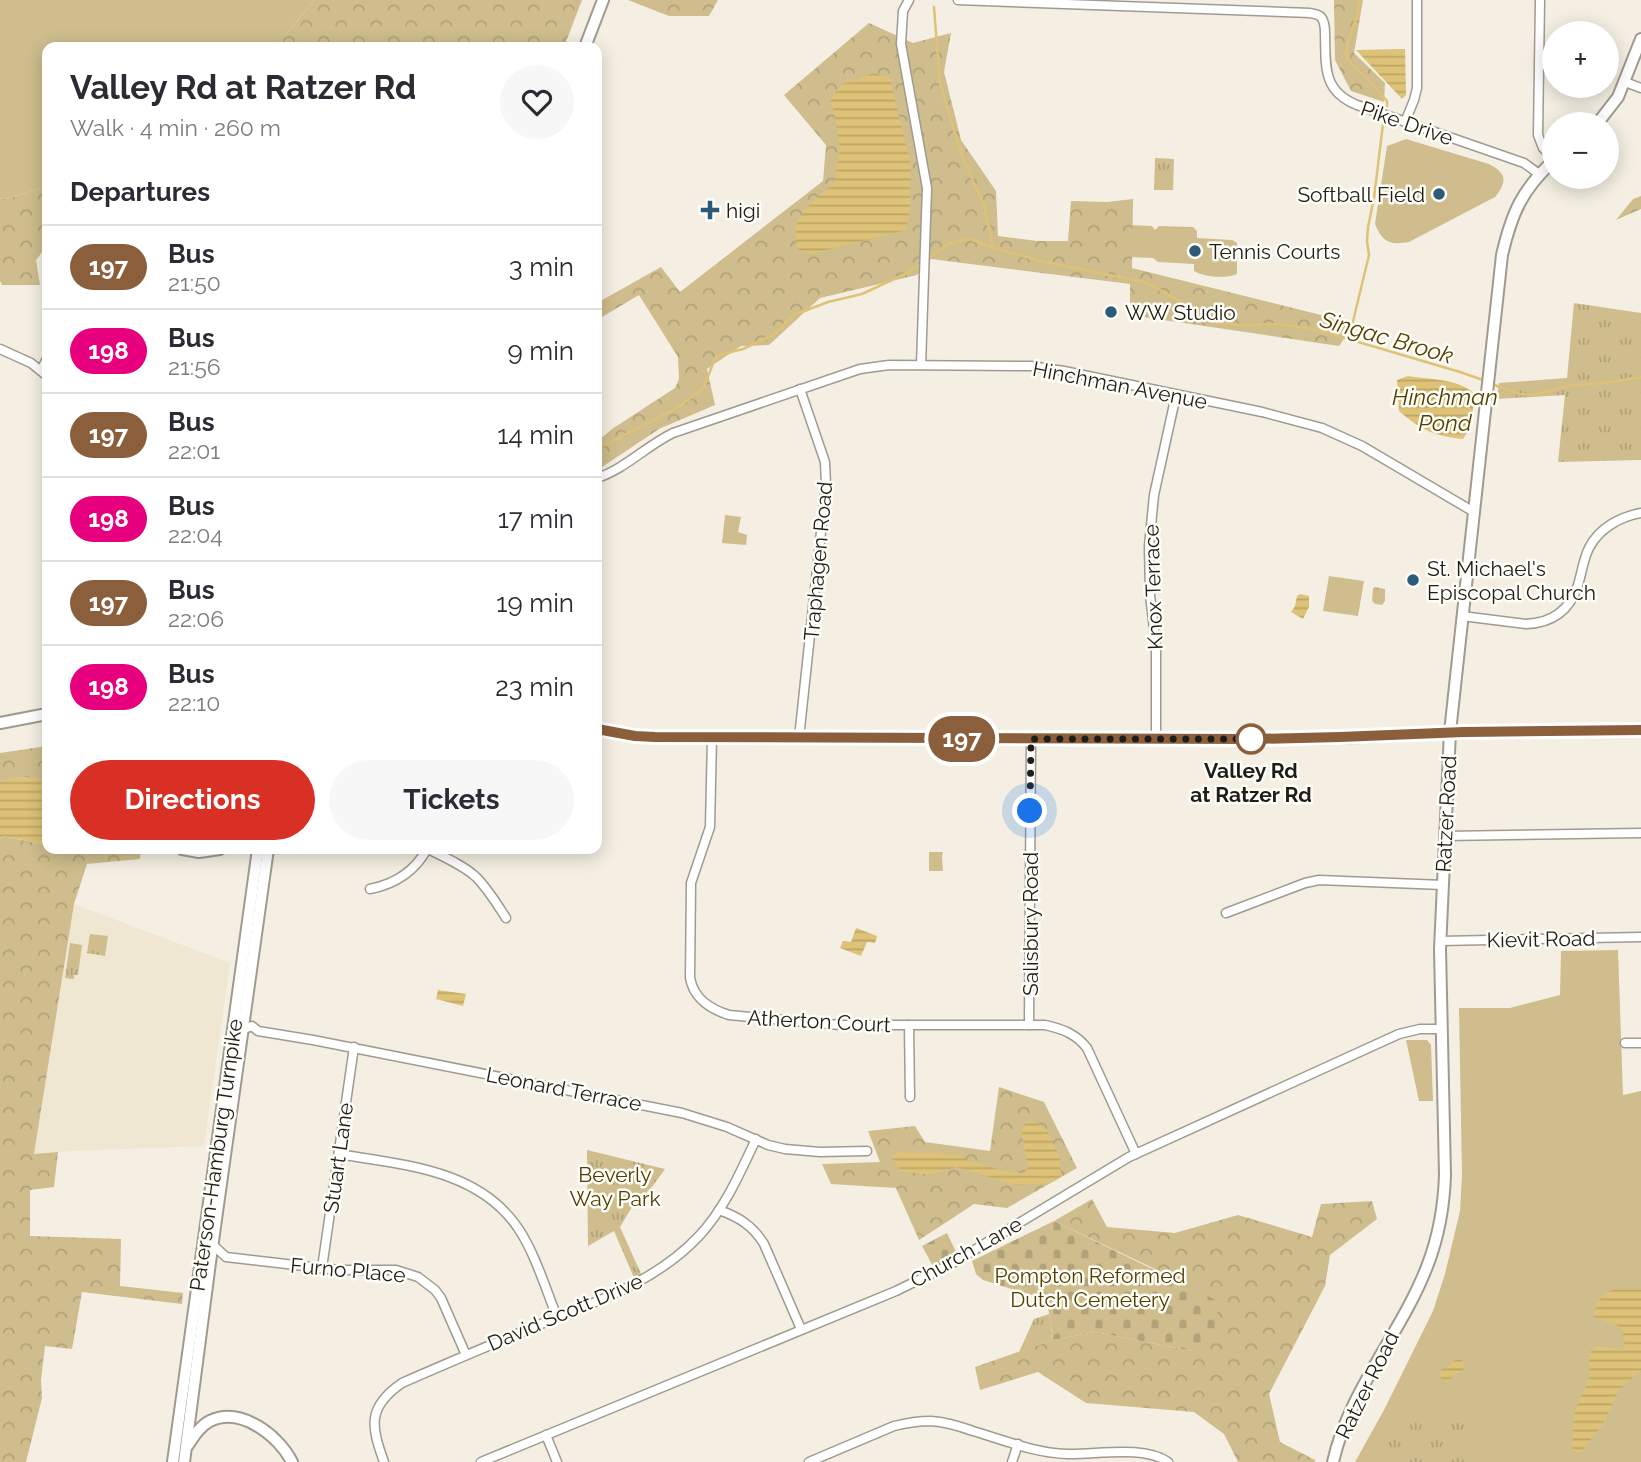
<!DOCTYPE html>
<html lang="en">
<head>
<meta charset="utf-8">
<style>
  :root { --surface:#fff; --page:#f7f7f7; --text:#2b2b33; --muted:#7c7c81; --line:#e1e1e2; --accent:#d93025 }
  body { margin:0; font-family:Raleway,sans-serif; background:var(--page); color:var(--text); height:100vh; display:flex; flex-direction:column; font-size:26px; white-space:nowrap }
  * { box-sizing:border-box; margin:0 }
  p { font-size:23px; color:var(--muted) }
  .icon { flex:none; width:38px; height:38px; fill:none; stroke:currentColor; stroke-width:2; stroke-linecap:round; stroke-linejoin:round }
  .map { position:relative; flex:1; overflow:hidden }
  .side { position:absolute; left:42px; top:42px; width:560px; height:812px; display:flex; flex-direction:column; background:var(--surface); border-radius:14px; box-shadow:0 4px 18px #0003 }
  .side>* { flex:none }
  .badge { padding:0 14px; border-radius:23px; font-size:24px; line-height:46px }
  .buttons { position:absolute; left:1542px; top:21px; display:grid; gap:14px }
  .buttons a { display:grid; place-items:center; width:77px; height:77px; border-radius:50%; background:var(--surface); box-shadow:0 4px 18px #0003; font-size:35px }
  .you { position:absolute; width:35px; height:35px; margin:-18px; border:5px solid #fff; border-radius:50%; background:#1a73e8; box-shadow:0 0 0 10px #1a73e833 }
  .map>.badge { position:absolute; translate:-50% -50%; box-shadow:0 0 0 4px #fff }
  h2 { padding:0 28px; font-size:26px; line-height:63px }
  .round { display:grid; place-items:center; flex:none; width:74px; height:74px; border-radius:37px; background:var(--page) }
  .summary { display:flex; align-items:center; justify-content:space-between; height:119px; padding:0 28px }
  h1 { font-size:33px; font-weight:700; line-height:52px }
  .primary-button { display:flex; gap:14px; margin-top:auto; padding:14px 28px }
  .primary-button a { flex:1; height:80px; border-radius:42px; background:var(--accent); color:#fff; font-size:28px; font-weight:700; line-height:80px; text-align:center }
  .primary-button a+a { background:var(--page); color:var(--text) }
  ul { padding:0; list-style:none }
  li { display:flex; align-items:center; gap:21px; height:84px; padding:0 28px; border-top:2px solid var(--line) }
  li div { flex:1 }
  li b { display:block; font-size:26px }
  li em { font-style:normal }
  li .badge { min-width:77px; font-weight:700; text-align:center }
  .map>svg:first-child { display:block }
  .built { fill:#efe7d2 }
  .green { fill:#cfbd8d }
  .forest { fill:url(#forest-crowns) }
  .cemetery { fill:url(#cemetery-stones) }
  .park { fill:url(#park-tufts) }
  .water { fill:url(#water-rules) }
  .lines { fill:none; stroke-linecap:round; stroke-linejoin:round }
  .stream { stroke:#ddc277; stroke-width:2.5 }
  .minor-casing { stroke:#a09b8e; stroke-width:11 }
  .major-casing { stroke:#a09b8e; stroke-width:14 }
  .minor { stroke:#fff; stroke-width:8 }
  .major { stroke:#fff; stroke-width:10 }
  .line-casing { stroke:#fff; stroke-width:16 }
  .line { stroke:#8b5e3c; stroke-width:10 }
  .walk { stroke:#1f1d18; stroke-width:7; stroke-dasharray:0 12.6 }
  .poi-dot { fill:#2c5a79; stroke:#fffdf7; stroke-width:2.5 }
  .stop-dot { fill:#fff; stroke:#8b5e3c; stroke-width:3.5 }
  .labels { text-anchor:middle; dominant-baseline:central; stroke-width:5; stroke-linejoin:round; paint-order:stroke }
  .street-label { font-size:21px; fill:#1f1d18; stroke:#fffdf7 }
  .poi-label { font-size:21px; fill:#1f1d18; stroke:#fffdf7; text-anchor:start }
  .stop-label { font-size:21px; font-weight:bold; fill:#1f1d18; stroke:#fffdf7 }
  .park-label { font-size:21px; fill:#503e00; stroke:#fffdf7 }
  .water-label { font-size:23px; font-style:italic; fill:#534101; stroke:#fffdf7 }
</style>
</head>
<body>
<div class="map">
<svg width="1641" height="1462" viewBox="0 0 1641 1462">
  <defs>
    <pattern id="forest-crowns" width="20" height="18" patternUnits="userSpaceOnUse" patternTransform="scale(1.75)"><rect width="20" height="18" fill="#cfbd8d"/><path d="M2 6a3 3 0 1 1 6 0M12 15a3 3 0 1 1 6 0" fill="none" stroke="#b1a279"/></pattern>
    <pattern id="cemetery-stones" width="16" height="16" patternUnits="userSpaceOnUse" patternTransform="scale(1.75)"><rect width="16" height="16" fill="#cfbd8d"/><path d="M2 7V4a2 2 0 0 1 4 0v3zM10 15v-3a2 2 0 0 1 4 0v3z" fill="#b1a279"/></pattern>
    <pattern id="park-tufts" width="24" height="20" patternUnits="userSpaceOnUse" patternTransform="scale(1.75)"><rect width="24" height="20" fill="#cfbd8d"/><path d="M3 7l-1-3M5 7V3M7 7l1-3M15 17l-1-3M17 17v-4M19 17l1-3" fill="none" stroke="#b1a279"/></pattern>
    <pattern id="water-rules" width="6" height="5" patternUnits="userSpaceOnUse" patternTransform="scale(1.75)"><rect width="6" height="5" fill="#ddc277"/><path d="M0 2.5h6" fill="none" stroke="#bda666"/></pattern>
  </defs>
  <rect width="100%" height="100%" fill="#f4efe2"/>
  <!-- built -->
  <path class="built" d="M74 904 230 963 204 1146 72 1151 34 1154Z"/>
  <!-- green -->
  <g class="green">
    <path d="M0 0H314L276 47H47V186L6 199 0 198Z"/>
    <path d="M1406 139 1489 164C1506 173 1508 181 1495 197L1409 242C1390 245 1383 243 1375 224L1387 146Z"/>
    <path d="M1131 225 1152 226 1155 230 1159 226 1193 227 1197 231V238L1232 240 1237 243V274C1226 279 1204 277 1194 271V264L1158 262 1153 258 1130 257Z"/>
    <path d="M725 515 741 517 738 532 747 535 746 545 722 543Z"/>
    <path d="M1329 576 1364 581 1358 616 1323 611Z"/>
    <path d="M1618 950 1623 1095 1641 1091V1462H1355L1384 1410 1433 1311 1445 1274 1460 1211 1462 1175 1459 1008H1510L1560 995 1561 951Z"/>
    <path d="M1406 1040H1427L1431 1045 1433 1101H1419Z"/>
  </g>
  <!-- forest -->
  <g class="forest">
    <path d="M314 0H582L564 47H276Z"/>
    <path d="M628 0H718L709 16H669Z"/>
    <path d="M1334 0H1363L1354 53 1385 83 1384 102 1351 91 1335 60Z"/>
    <path d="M869 23 913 43 951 33 944 72 961 140 996 191 998 236 1037 241H1068L1071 201 1107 202 1133 199 1132 268 1349 322 1350 330 1339 346 1130 315V284L931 259 917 275 820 298 769 345 741 346 707 369 715 405 659 429 599 469H597V442L612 429 675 388 679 379 678 357 639 295 597 320V303L661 267 680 292 823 181 826 145 784 95Z"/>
    <path d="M47 186V246L36 260 40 285H2L0 281V198L6 199Z"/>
    <path d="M1641 196V209L1616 220 1633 199Z"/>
    <path d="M47 746V785C30 775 19 776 0 782V753Z"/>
    <path d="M3 836 47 845V849H141L140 859 87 864 74 904 34 1154 58 1152 54 1187 30 1190V1236L121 1239 120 1286 183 1293 182 1304 82 1292 72 1349 45 1346 41 1380 42 1398 26 1462H0V839Z"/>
    <path d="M999 1087 1044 1102 1077 1168 1007 1208 974 1204 919 1240 896 1188 831 1184 822 1164 880 1162 868 1131 915 1126 925 1142 990 1151Z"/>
    <path d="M1092 1199 1107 1227 1175 1233 1238 1215 1312 1237 1321 1204 1372 1201 1377 1219 1330 1255 1325 1286 1269 1394 1280 1442 1315 1460V1462H1238L1224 1434 1194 1412 1086 1403 1038 1372 980 1390 975 1367 1053 1340 1095 1332 1192 1351 1178 1280 1054 1221Z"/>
  </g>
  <!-- cemetery -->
  <g class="cemetery">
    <path d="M1054 1221 1216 1300 1218 1327 1192 1351 1095 1332 1053 1340 1047 1300 983 1280 976 1274 972 1261Z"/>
    <path d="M947 1233 958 1256 934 1268 922 1246Z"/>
  </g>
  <!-- park -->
  <g class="park">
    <path d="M1155 158 1174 159 1173 190H1154Z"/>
    <path d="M1574 303 1641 313V460L1558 462 1565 395 1497 399 1499 383 1567 378Z"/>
    <path d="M1375 587 1385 589V601L1382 605 1375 604 1372 601 1373 589Z"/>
    <path d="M929 852H943L942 857 943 871H929Z"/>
    <path d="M90 934 108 936 105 956 87 953Z"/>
    <path d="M70 943 82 945 78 975H74V979L65 978Z"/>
    <path d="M587 1150 665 1169 652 1187 632 1207 620 1227 642 1276 635 1280 614 1231 588 1246Z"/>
    <path d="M1049 1314 1053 1340 1019 1352 1034 1319Z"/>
    <path d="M1389 1415 1473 1418 1470 1462H1387Z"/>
  </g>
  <!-- water -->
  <g class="water">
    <path d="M1405 49 1406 95 1402 99 1356 50Z"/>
    <path d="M874 73 890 78 911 166 910 209 906 230 811 254 797 249 795 227 802 212 834 182 840 148 834 112 830 99 841 85Z"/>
    <path d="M1408 376C1432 380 1458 378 1476 395L1469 429 1463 439C1434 436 1421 430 1399 411L1397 380Z"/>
    <path d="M1300 594 1309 596V607L1303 619 1291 612 1295 606 1297 596Z"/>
    <path d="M15 777 36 778 47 785V845L3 836 0 839V782Z"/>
    <path d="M856 928 877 936 875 943 867 942 861 956 840 948 843 941 851 942Z"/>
    <path d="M438 990 466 994 463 1006 436 999Z"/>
    <path d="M1033 1121 1047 1130 1060 1158 1061 1177 1054 1181 1041 1184 1015 1185 956 1167 929 1175 901 1171 892 1159 896 1152 957 1154 970 1161 1001 1170 1024 1174 1028 1167 1021 1131 1026 1122Z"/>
    <path d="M1615 1289H1641V1370L1619 1390 1603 1424 1580 1453 1573 1451C1573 1440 1572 1428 1574 1417 1576 1402 1586 1391 1589 1376 1591 1364 1585 1354 1596 1346L1624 1350 1625 1345 1621 1327 1594 1317C1595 1302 1601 1295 1615 1289Z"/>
    <path d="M1458 1357 1465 1364C1464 1372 1460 1371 1455 1375 1452 1377 1450 1380 1447 1383L1439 1376 1440 1371 1444 1367 1447 1368Z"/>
  </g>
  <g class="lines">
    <!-- stream -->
    <g class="stream">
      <path d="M1359 0C1361 20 1344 36 1347 59L1357 70 1364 75 1387 101V106"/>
      <path d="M934 7 940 84 962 156 984 205 993 247"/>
      <path d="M931 256 950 243 970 239 994 248 1041 261 1148 283 1217 323 1240 325 1282 324 1321 331 1460 372 1486 381"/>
      <path d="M1349 338 1369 255 1367 241 1368 227 1374 198 1383 124"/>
      <path d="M1492 384 1519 394 1534 395 1566 386 1612 382 1641 377"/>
      <path d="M597 449 679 407 704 387 714 361 719 355 743 349 773 335 794 315 828 302 862 294 907 273 919 265"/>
    </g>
    <defs>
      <g id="minor">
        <path d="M909 0 903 11 901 44 927 188 921 365"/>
        <path d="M958 0 1310 13C1314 14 1318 14 1321 17 1325 22 1325 28 1325 33 1326 66 1322 91 1357 105L1524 163 1539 174"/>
        <path d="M1540 0 1538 135 1543 148 1554 159"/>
        <path d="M1625 82 1641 88"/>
        <path d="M1405 122 1414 100 1417 88V0"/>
        <path d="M0 349 31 363 47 376"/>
        <path d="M41 370 47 359"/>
        <path d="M597 478C625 469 646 446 673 433L860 369 889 365 1031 366 1064 371 1262 412 1322 428 1362 446 1474 512"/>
        <path d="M1462 616 1526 624C1553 623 1570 610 1578 585 1582 572 1583 560 1589 548 1599 528 1620 517 1641 513"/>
        <path d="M712 738 710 827 691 883 690 978C694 999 710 1009 729 1015L840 1025H1045C1063 1029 1076 1034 1087 1048L1136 1154"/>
        <path d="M799 738 826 485 825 462 800 389"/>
        <path d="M1156 739V646L1150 595 1149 546 1154 495 1176 395"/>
        <path d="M1445 836 1641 833"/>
        <path d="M428 849C444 857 463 865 476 877 488 889 497 904 506 918"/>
        <path d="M370 889C395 884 415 871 427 849"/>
        <path d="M1226 913 1305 883 1319 880 1443 885"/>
        <path d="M1440 941 1641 937"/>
        <path d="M909 1025 910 1097"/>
        <path d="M1029 1025 1031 739"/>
        <path d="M244 1029 252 1026 258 1031 313 1040 682 1113 727 1127 768 1145 785 1149 820 1152 867 1151"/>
        <path d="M1625 1043H1641"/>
        <path d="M339 1154C403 1165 478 1169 518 1228 535 1253 546 1290 557 1317"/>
        <path d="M719 1210C739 1217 753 1226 764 1244L801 1329"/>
        <path d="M213 1245 226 1257 338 1270H396L418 1277 435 1290 441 1298 466 1355"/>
        <path d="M322 1268 354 1047"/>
        <path d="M546 1435 557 1462"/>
        <path d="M384 1462C371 1426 367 1407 402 1383 445 1364 488 1346 531 1328 590 1304 654 1284 699 1236 725 1208 740 1173 756 1139"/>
        <path d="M481 1462 896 1291 951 1264 1129 1157 1399 1034 1420 1029H1442"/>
        <path d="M809 1462 894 1426C906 1423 918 1421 931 1421 946 1422 959 1426 973 1431 1003 1440 1035 1453 1067 1454 1096 1455 1143 1445 1168 1462"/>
        <path d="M1012 1462 1018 1444"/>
      </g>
      <g id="major">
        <path d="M585 47 603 0"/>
        <path d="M1597 124 1618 97 1641 39"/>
        <path d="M0 723 47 714"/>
        <path d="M597 729 635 736 655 737 1254 739 1340 738 1464 732 1641 730"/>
        <path d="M182 849 199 852 220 849"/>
        <path d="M188 1445C194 1436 200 1426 210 1421 241 1406 279 1436 292 1462"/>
        <path d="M173 1462 258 849"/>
        <path d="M184 1462 211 1255 268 849"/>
        <path d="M1333 1462C1349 1390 1402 1333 1428 1264 1439 1235 1444 1206 1445 1175L1440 949 1450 732 1502 255C1512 212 1522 190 1554 160"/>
      </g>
    </defs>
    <!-- minor casing -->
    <use href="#minor" class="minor-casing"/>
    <!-- major casing -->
    <use href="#major" class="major-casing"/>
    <!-- minor -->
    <use href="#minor" class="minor"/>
    <!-- major -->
    <use href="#major" class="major"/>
  </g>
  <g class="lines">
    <defs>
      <path id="line" d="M597 729 635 736 655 737 1254 739 1340 737 1464 732 1641 730"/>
    </defs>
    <!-- line casing -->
    <use href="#line" class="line-casing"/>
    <!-- line -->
    <use href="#line" class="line"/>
    <!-- walk -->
    <path class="walk" d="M1030 811 1031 739H1254H1251"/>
  </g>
  <!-- markers -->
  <g class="poi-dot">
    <circle cx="1439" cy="194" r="7"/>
    <path d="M706.5 199.5h7v7h7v7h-7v7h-7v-7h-7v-7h7z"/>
    <circle cx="1195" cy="251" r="7"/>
    <circle cx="1111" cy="312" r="7"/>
    <circle cx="1413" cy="580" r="7"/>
  </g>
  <circle class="stop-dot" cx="1251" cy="739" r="14"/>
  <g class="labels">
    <!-- street labels -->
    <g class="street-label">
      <text transform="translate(1407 123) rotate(19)">Pike Drive</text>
      <text transform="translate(1120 385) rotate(11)">Hinchman Avenue</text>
      <text transform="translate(818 561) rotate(-85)">Traphagen Road</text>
      <text transform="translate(1153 587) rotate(-92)">Knox Terrace</text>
      <text transform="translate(1446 814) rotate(-87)">Ratzer Road</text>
      <text transform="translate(1030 924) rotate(-90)">Salisbury Road</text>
      <text transform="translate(1541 939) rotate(-1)">Kievit Road</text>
      <text transform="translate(819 1021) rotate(3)">Atherton Court</text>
      <text transform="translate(564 1089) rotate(11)">Leonard Terrace</text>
      <text transform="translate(216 1155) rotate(-82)">Paterson-Hamburg Turnpike</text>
      <text transform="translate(338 1158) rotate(-82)">Stuart Lane</text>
      <text transform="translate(966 1252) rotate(-29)">Church Lane</text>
      <text transform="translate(348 1270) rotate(5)">Furno Place</text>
      <text transform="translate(565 1312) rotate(-23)">David Scott Drive</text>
      <text transform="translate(1367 1385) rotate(-64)">Ratzer Road</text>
    </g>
    <!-- poi labels -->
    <g class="poi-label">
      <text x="1425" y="194" text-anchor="end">Softball Field</text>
      <text x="726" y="210">higi</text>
      <text x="1209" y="251">Tennis Courts</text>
      <text x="1125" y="312">WW Studio</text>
      <text x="1427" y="568">St. Michael's<tspan x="1427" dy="24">Episcopal Church</tspan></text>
    </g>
    <!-- stop labels -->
    <g class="stop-label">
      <text x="1251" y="770">Valley Rd<tspan x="1251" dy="24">at Ratzer Rd</tspan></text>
    </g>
    <!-- park labels -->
    <g class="park-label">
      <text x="615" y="1174">Beverly<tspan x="615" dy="24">Way Park</tspan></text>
      <text x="1090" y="1275">Pompton Reformed<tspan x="1090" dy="24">Dutch Cemetery</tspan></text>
    </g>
    <!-- water labels -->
    <g class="water-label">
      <text transform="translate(1387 337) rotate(16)">Singac Brook</text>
      <text x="1445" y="396">Hinchman<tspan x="1445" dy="26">Pond</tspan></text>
    </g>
  </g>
</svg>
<div class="buttons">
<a>+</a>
<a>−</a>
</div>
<div class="you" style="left:1030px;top:811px"></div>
<b class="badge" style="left:962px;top:739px;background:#8b5e3c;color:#fff">197</b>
<section class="side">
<div class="summary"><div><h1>Valley Rd at Ratzer Rd</h1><p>Walk · 4 min · 260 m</p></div><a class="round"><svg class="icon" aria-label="heart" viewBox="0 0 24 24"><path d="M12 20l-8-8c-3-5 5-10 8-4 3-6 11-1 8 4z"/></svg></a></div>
<h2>Departures</h2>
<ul>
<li><span class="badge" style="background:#8b5e3c;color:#fff">197</span><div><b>Bus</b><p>21:50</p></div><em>3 min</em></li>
<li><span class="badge" style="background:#e6007e;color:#fff">198</span><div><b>Bus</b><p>21:56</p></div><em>9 min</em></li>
<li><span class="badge" style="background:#8b5e3c;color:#fff">197</span><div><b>Bus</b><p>22:01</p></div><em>14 min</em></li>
<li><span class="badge" style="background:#e6007e;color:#fff">198</span><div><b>Bus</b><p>22:04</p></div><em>17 min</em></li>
<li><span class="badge" style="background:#8b5e3c;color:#fff">197</span><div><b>Bus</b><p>22:06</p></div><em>19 min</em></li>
<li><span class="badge" style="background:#e6007e;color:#fff">198</span><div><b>Bus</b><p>22:10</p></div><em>23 min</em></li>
</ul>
<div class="primary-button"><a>Directions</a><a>Tickets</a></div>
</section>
</div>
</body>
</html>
